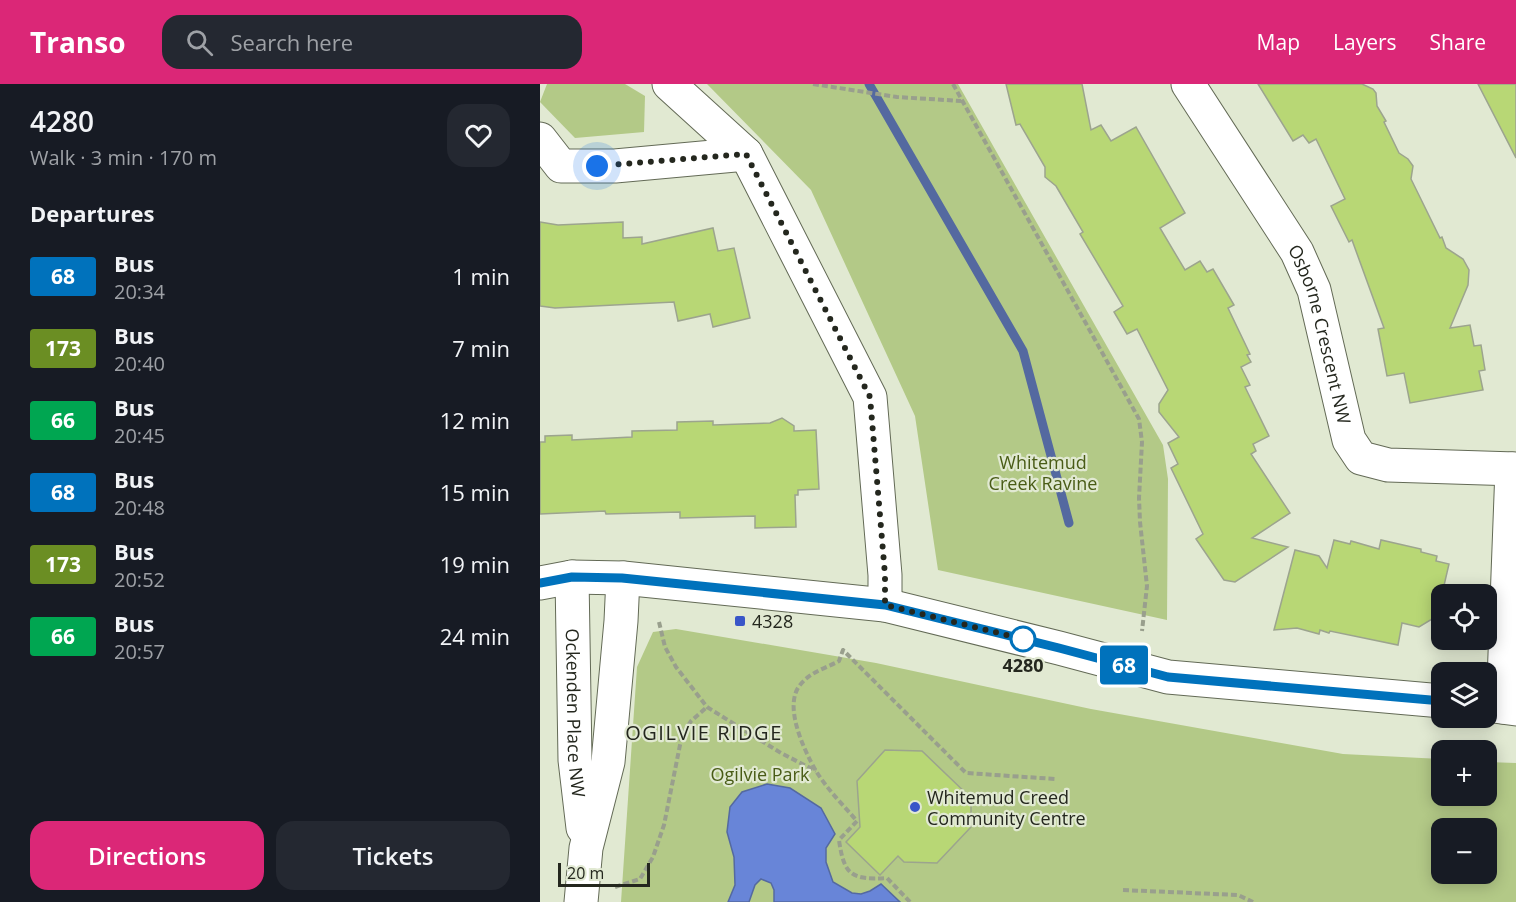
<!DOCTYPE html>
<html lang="en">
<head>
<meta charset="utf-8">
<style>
  :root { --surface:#171b24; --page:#242831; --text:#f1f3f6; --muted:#9ea1a6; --accent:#db2777 }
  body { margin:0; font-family:"Open Sans",sans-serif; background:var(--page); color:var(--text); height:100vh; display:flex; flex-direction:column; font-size:22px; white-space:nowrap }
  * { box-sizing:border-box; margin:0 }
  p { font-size:20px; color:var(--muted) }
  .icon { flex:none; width:33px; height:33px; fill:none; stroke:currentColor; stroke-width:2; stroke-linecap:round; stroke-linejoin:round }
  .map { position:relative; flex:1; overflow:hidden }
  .drawer { display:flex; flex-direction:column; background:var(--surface); width:540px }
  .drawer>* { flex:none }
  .badge { padding:0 12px; border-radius:4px; font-size:21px; line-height:39px }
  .fabs { position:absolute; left:891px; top:500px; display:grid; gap:12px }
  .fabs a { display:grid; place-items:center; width:66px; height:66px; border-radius:12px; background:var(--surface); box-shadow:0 3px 15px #0003; font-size:30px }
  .scale { position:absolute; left:18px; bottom:15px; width:92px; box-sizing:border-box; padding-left:6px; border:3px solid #24271e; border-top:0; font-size:16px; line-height:21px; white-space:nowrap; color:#24271e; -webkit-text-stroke:4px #e1e9d2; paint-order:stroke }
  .you { position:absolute; width:30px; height:30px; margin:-15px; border:4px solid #fff; border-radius:50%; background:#1a73e8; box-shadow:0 0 0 9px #1a73e833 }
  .map>.badge { position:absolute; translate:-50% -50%; box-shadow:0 0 0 3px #fff }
  h2 { padding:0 30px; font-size:22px; line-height:54px }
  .round { display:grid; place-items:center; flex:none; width:63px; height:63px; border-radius:18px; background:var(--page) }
  .head { display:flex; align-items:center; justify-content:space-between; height:102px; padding:0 30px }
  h1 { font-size:28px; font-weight:600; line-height:45px }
  .primary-button { display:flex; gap:12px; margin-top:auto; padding:12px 30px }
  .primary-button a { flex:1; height:69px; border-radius:18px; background:var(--accent); color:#fff; font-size:24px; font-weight:600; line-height:69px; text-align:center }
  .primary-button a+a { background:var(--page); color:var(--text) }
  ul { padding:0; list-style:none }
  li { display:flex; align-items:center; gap:18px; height:72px; padding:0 30px }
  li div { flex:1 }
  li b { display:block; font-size:22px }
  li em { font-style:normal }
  li .badge { min-width:66px; font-weight:700; text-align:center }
  header { display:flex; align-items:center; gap:36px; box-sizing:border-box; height:84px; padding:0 30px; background:var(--accent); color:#fff }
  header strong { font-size:28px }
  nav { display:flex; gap:33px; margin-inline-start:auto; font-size:21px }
  .search { width:420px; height:54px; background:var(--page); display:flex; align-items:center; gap:15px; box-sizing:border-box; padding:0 21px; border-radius:18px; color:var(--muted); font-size:22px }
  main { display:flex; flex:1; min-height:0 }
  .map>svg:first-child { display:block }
  .green { fill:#b3c987; fill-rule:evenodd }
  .water { fill:#6885d8; stroke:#5469a0; stroke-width:1.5 }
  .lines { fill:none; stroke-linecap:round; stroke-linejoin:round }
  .stream { stroke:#5469a0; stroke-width:9 }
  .building { fill:#b8d775; stroke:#9ca48e; stroke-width:1.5 }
  .minor-casing { stroke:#636a56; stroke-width:35 }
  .tertiary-casing { stroke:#636a56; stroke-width:35 }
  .path { stroke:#999f8d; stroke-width:4; stroke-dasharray:6 3; stroke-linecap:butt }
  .minor { stroke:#fff; stroke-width:33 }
  .tertiary { stroke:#fff; stroke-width:33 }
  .line-casing { stroke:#fff; stroke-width:14 }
  .line { stroke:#0072bc; stroke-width:9 }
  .walk { stroke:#24271e; stroke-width:6; stroke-dasharray:0 10.8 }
  .poi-dot { fill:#3956c8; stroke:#e1e9d2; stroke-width:2 }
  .stop-dot { fill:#fff; stroke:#0072bc; stroke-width:3 }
  .labels { text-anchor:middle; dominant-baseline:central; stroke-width:4.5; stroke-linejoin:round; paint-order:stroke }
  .street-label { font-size:18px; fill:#24271e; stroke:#e1e9d2 }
  .park-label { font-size:18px; fill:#495c16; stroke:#e1e9d2 }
  .poi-label { font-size:18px; fill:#24271e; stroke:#e1e9d2; text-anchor:start }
  .stop-label { font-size:18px; font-weight:bold; fill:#24271e; stroke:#e1e9d2 }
  .neighbourhood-label { font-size:20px; letter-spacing:1.5px; fill:#24271e; stroke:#e1e9d2 }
</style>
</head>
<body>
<header>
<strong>Transo</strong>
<div class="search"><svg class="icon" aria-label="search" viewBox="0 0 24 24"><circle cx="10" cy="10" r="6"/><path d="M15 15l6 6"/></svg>Search here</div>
<nav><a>Map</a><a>Layers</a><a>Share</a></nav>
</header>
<main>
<section class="drawer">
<div class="head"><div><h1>4280</h1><p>Walk · 3 min · 170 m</p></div><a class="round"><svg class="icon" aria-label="heart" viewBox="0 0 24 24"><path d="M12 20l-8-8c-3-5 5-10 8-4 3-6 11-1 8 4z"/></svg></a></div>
<h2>Departures</h2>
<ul>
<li><span class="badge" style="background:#0072bc;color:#fff">68</span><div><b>Bus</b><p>20:34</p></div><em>1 min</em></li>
<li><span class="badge" style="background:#6b8e23;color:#fff">173</span><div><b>Bus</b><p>20:40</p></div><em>7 min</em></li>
<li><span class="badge" style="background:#00a651;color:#fff">66</span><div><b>Bus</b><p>20:45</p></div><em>12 min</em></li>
<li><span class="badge" style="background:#0072bc;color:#fff">68</span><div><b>Bus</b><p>20:48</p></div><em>15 min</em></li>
<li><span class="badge" style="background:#6b8e23;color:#fff">173</span><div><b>Bus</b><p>20:52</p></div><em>19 min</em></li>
<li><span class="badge" style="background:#00a651;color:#fff">66</span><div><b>Bus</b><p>20:57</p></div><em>24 min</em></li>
</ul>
<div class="primary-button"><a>Directions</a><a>Tickets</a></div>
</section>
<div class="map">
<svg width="976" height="818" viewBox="0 0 976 818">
  <rect width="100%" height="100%" fill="#e1e9d2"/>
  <!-- green -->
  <g class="green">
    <path d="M7 0H85L105 12 104 48 35 54 0 18Z"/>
    <path d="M167 0H418L623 361 628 395 627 536 398 486 375 332 271 106Z"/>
    <path d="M136 545 336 579 551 625 803 670 901 675 902 711H946L947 678 976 679V818H81L97 583 113 548ZM902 744H946V789H902Z"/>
  </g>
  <!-- water -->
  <path class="water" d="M227 700 250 704 281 724 295 750 286 764V778L293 798 312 809 321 810 330 807 341 800 360 818H234V806L231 799 221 795 215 801 209 818H188L195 801 194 773 187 748 190 723 202 708Z"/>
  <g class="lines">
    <!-- stream -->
    <path class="stream" d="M329 0 483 267 529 439"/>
  </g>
  <!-- building -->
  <g class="building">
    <path d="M466 0H542L551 46 561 41 571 57 596 43 645 129 620 144 645 186 660 177 667 188 673 185 694 221 688 224 710 270 707 271 711 278 701 283 710 301 705 303 729 352 713 360 716 367 711 370 750 429 712 454 748 463 695 498 684 496 656 455 663 450 631 384 638 380 628 359 639 353 619 328V320L628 306 597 245 587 250 574 228 583 222 540 150 543 148 516 102 505 93V83L480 40 476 41Z"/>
    <path d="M718 0H822L833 5 836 9 837 22 846 37 844 38 859 69 868 75 873 82 871 95 900 154 902 153 906 164 923 175 929 186 928 201 910 244 930 241 934 262 941 261 945 286 939 287 943 306 870 319 864 289 847 292 838 245 844 244 812 156 809 158 791 122 805 115 776 55 769 59 763 51 753 57Z"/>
    <path d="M938 0H976V74Z"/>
    <path d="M0 138 18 141 83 138V154L102 153V160L173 144 178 167 194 164 210 234 173 243 170 230 138 237 134 218 15 224 0 222Z"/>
    <path d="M242 334 254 342V347L276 346 279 405 258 406V411H255L256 443 215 444V432L140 434V428L66 430 65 427 0 430V358H5V352L32 351V356L92 353V347L137 346V338L173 337V341L230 339Z"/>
    <path d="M794 456 810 460 811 457 839 465 841 456 881 465V468L897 472 896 477 909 480 902 510V529L879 543 862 539 858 561 790 547 789 549 780 546 779 550 757 544 734 546 755 466 779 472 787 484Z"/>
    <path d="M345 666 382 667 431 714V743L397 779 364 778 358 772 340 791 306 758 320 743 317 697Z"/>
  </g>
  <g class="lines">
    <defs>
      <g id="minor">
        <path d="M129 0 206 70 330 313 345 491V521"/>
        <path id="s1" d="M648 0 757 168 774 206 809 356 821 374 848 381 976 385"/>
        <path d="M0 55 21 82H75L206 70"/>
        <path id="s2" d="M32 493 35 676 43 744"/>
        <path d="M963 623 972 385"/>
        <path d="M41 818 46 764 68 678 81 537 83 494"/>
      </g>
      <g id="tertiary">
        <path d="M0 499 32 493 83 494 345 521 519 564 628 593 902 617"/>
        <path d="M946 621 976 625"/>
      </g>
    </defs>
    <!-- minor casing -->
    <use href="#minor" class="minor-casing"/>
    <!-- tertiary casing -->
    <use href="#tertiary" class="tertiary-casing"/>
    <!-- path -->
    <g class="path">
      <path d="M273 0 357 13 421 17"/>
      <path d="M413 0 599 335 602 358 599 414 600 438 607 502 602 547"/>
      <path d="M119 538 125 563 136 583 167 623 241 669 276 687"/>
      <path d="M75 803 100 795 113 773 124 741 142 651 151 637 167 623"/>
      <path d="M583 806 698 811 713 818"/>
      <path d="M370 818 347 794C312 796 304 792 299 756L317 737C303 721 287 705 276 687 264 666 243 622 260 601 270 588 286 584 299 577L303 566 426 689 515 695"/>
    </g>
    <!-- minor -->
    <use href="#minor" class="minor"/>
    <!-- tertiary -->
    <use href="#tertiary" class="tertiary"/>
  </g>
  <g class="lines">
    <defs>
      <path id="line" d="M0 499 32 493 82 494 345 521 519 564 628 593 902 617"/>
    </defs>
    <!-- line casing -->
    <use href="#line" class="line-casing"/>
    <!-- line -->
    <use href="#line" class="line"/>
    <!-- walk -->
    <path class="walk" d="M57 82 206 70 330 313 345 491V521L483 555"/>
  </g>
  <!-- markers -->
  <g class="poi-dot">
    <rect x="194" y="531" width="12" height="12" rx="3"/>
    <circle cx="375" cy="723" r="6"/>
  </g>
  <circle class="stop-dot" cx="483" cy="555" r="12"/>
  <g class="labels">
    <!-- street labels -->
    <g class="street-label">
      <text stroke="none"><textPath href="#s1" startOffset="286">Osborne Crescent NW</textPath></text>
      <text stroke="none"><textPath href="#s2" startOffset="136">Ockenden Place NW</textPath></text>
    </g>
    <!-- park labels -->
    <g class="park-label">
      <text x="503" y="378">Whitemud<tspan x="503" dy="21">Creek Ravine</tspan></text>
      <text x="220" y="690">Ogilvie Park</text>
    </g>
    <!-- poi labels -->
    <g class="poi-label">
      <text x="212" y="537">4328</text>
      <text x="387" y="713">Whitemud Creed<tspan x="387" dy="21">Community Centre</tspan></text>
    </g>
    <!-- stop labels -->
    <g class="stop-label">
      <text x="483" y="581">4280</text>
    </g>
    <!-- neighbourhood labels -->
    <g class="neighbourhood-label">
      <text x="164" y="648">OGILVIE RIDGE</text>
    </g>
  </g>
</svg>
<div class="fabs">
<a><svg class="icon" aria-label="locate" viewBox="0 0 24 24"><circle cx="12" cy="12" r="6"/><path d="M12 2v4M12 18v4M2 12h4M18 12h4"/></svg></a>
<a><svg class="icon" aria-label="layers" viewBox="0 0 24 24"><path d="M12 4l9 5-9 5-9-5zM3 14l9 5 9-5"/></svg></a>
<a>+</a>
<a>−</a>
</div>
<div class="scale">20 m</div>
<div class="you" style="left:57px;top:82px"></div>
<b class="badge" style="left:584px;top:581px;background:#0072bc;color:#fff">68</b>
</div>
</main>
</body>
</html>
